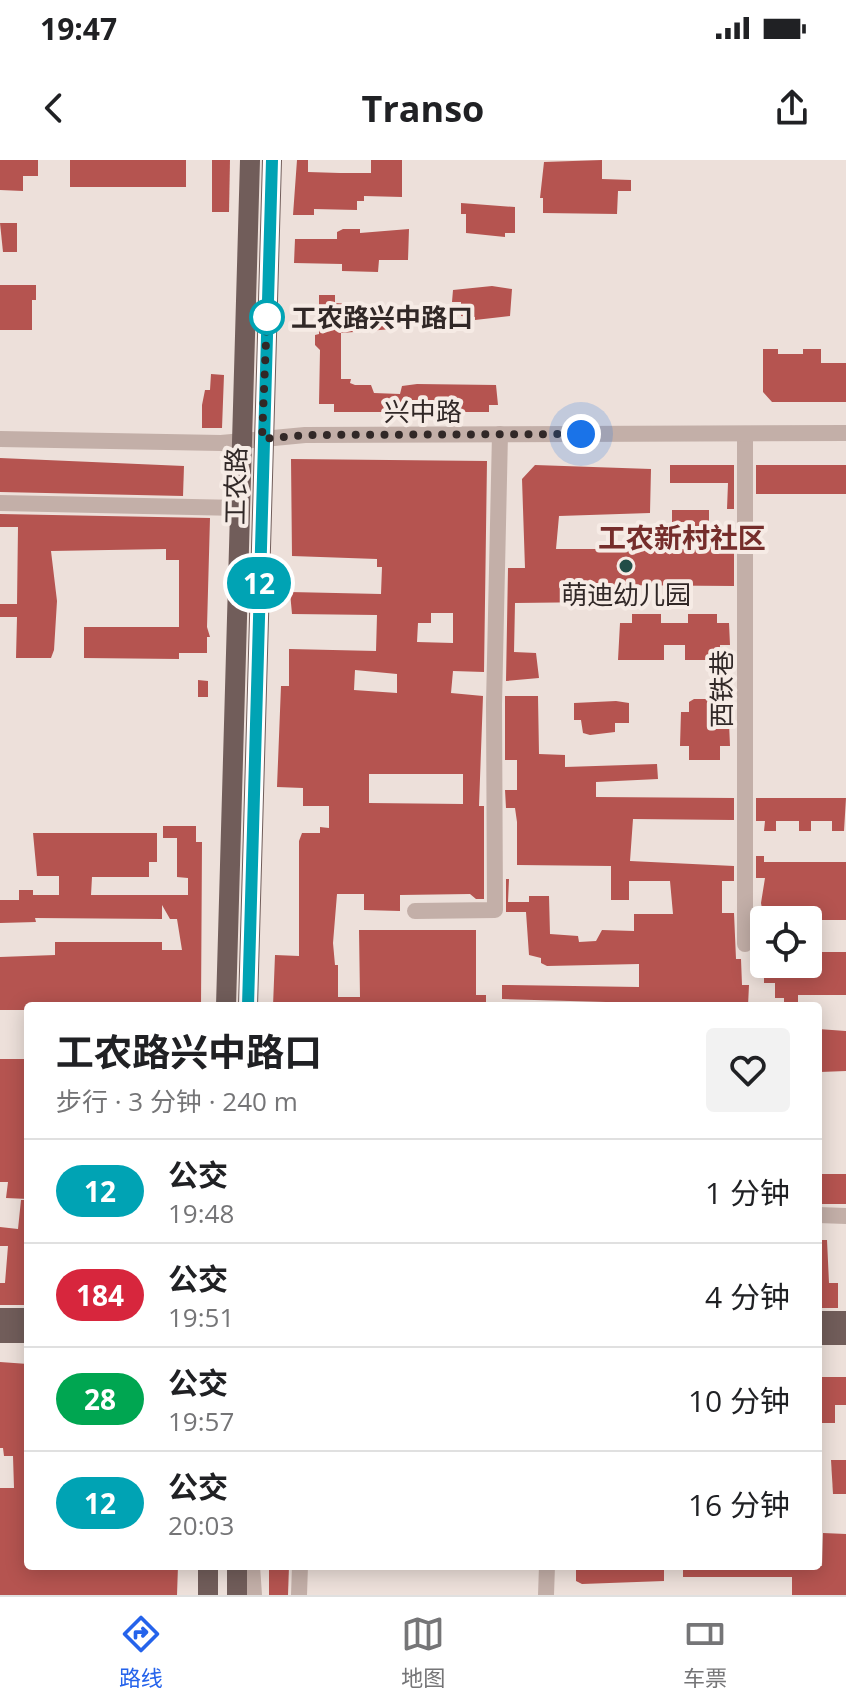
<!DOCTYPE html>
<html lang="zh">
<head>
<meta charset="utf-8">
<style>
  :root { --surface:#fff; --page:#f2f2f2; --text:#202124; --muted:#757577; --line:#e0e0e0; --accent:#2563eb }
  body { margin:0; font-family:"Open Sans","Noto Sans SC",sans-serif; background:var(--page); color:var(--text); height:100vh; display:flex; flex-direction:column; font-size:30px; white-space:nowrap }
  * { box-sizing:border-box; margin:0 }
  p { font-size:26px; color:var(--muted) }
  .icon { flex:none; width:44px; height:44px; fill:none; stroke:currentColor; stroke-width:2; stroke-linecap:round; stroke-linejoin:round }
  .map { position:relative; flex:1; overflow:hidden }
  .side { position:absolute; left:24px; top:842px; width:798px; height:568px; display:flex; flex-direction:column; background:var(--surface); border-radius:8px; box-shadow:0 4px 20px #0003 }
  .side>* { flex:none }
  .badge { padding:0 16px; border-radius:26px; font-size:28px; line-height:52px }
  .fabs { position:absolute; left:750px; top:746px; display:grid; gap:16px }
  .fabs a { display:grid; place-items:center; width:72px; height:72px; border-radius:8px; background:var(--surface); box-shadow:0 4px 20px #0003; font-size:40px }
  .you { position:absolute; width:40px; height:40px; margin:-20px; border:6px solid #fff; border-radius:50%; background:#1a73e8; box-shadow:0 0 0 12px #1a73e833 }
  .map>.badge { position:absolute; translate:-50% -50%; box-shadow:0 0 0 4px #fff }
  .round { display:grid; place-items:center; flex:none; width:84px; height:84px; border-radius:8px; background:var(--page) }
  .head { display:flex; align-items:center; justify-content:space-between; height:136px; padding:0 32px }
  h1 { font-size:38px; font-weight:700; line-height:60px }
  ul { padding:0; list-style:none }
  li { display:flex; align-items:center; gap:24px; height:104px; padding:0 32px; border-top:2px solid var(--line) }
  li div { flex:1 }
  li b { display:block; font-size:30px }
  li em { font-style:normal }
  li .badge { min-width:88px; font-weight:700; text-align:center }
  .status { display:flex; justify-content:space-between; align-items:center; height:56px; padding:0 40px; background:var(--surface); direction:ltr }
  .status svg { height:22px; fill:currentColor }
  header { display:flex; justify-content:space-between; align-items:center; height:104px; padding:0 32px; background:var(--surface); font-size:36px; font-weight:700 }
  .tabs { display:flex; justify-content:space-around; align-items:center; height:112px; border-top:2px solid var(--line); background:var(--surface); font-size:22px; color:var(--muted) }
  .tabs a { display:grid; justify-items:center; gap:4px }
  .tabs .active { color:var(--accent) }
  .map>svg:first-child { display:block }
  .building { fill:#b55450; fill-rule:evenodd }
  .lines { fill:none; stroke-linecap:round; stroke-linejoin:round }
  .minor { stroke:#c3afa8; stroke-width:16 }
  .major { stroke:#715d5a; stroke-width:20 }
  .line-casing { stroke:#fff; stroke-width:18 }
  .line { stroke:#00a3b4; stroke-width:12 }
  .walk { stroke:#312827; stroke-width:8; stroke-dasharray:0 14.4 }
  .stop-dot { fill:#fff; stroke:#00a3b4; stroke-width:4 }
  .poi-dot { fill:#224d47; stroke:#f6ebe5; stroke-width:3 }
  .labels { text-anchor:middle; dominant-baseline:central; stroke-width:8; stroke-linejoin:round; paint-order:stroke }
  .stop-label { font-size:26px; font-weight:bold; fill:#312827; stroke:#f6ebe5; text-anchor:start }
  .street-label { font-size:26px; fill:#312827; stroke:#f6ebe5 }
  .poi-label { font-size:26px; fill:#312827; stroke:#f6ebe5 }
  .neighbourhood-label { font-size:28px; font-weight:bold; fill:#752d2b; stroke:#f6ebe5 }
</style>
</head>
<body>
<div class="status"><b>19:47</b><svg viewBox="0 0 49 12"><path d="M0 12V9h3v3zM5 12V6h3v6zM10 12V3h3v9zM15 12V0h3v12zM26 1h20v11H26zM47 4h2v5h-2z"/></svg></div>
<header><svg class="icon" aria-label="back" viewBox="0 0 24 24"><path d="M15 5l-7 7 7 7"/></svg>Transo<svg class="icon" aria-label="share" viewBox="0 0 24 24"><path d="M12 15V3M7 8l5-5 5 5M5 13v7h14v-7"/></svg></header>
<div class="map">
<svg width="846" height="1435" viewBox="0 0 846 1435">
  <rect width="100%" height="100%" fill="#ede0da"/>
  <!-- building -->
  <g class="building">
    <path d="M0 0H38V16H23V31L0 30Z"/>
    <rect x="70" y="0" width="116" height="27"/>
    <path d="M212 0H230L229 52H212Z"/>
    <path d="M297 0H308V12L340 13H371V0H402V37L364 36V41H357V50L314 49V55H293Z"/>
    <path d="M602 0V19L631 20V31H618L617 54 543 53V38H540L544 2Z"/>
    <path d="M461 43 515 47V73H505V77L466 73V54H461Z"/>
    <path d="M0 63H17V92H3Z"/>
    <path d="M343 69H360V73L409 69 408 100H379L378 112 342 111V104L294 103 295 79H337V72Z"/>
    <path d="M0 125H36V140H32V170H0Z"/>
    <path d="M492 126 512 129 510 156 475 160V157L461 156V142H452L453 130Z"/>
    <path d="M319 135H335V143L409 148V159H400V166H394L393 169 341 173V219H351L350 223 355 225H371L374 233 400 234 402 226 417 224 496 225 498 245H489V252H334V244H319L320 190 315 185V175L319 174Z"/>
    <path d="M763 189H778V194H803V189H821V203H846V242H772L763 232Z"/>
    <path d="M211 214 224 215 222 268H202V245L205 230H210Z"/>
    <path d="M0 298 184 306 183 336 0 332Z"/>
    <path d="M291 299 487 301 484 512 453 511 451 533 483 536 479 646H484V739H476L470 734 400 735V751L364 750V734H337L333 783 335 805H338V837H360L359 770H476V835H486V846H273L275 795 299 796V681L302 673H320V667L329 668V646H303V628L277 627 281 526H289V489L376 491 377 455 292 454 290 432 381 434 382 407H377V399L292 396ZM431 453H453V483L417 482 418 463H431ZM355 510 397 514V533L354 530ZM369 614H463V644L369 643Z"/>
    <path d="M535 305 651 309 650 353 559 356 556 389H695V362H672V350H709V374H734V426L599 425 600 442 515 443 514 492 536 493 539 518 506 521 508 408H525L522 319Z"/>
    <path d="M670 305H734V349H727L728 323H670Z"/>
    <rect x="756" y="305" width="90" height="29"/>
    <path d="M0 354 210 358 207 467 210 477H207V493H179V499L84 498V467H179V400H166V389L51 391 57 441 54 490 51 498H16L17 457H0V444H17L18 367H0Z"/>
    <path d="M632 454H661V463H688V454H717V463H729L730 485H720V500H685V485H664V500H618L620 463H632Z"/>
    <path d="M198 520 208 521V537H198Z"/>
    <path d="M505 536H538L539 594 565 595V607L657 604 658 619 596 622V637L734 638V660L633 659 630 701 734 706V721H722V753H734L736 799H741L742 825H749L748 846 502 839V825L639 827V804L547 806 541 803V798L529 795 526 752H506V719H509L508 742H529V736H549L550 774 578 776 579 782 596 781 602 770 634 771V754H673L670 721H629V740H611V706L517 705V662L515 648H506L505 630H517V600H505Z"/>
    <path d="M694 539H728L730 586H720V600H689V586H680L681 552H689V542Z"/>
    <path d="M616 541 629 543V563H615V572L590 575 583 573 581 560H574V543Z"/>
    <path d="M756 638H846L844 671H832V661H811V671H799V661H776V671H764L765 661H756Z"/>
    <path d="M163 666H196V682H202L201 846H28V850H0V797L55 795V782H162V790H182L177 759H170L162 745V759L35 758 36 762 0 763V740H19V730H33V735H59V716H37L33 673H157V702H149V717H92L91 735H188V718L177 717V678H163Z"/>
    <path d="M756 696H764V702H846V760H764L761 743 765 718H756Z"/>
    <path d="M808 792H846V835H798V846H784V838H775V823H764V804H808Z"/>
    <path d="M818 869 846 871V911L820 912Z"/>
    <path d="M0 899H28V1039L6 1038 8 1022H0Z"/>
    <rect x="818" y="1014" width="28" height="30"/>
    <path d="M21 1040H28V1145H0V1123H5L8 1086H0V1067L18 1069Z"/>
    <path d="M818 1080H827L829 1123H838V1148H818Z"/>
    <path d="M0 1202 28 1204V1406H178L177 1435H0V1328H14L13 1296H4L3 1288H0Z"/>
    <path d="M818 1217H846V1245H835V1263H818Z"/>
    <path d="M831 1300H846V1334H833Z"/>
    <path d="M823 1373 846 1374V1435H792V1417H683V1406H822Z"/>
    <path d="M269 1406H289L288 1435H269Z"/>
    <path d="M576 1406H664V1421L582 1424 576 1421Z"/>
  </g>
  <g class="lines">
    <!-- minor -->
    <g class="minor">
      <path d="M745 274V784"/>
      <path d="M0 279 221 283 305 275 846 273"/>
      <path d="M0 343 240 348"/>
      <path d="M415 751 495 750 494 544 500 274"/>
      <path d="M818 1055 846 1056"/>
      <path d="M252 1406 254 1435"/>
      <path d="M299 1435 300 1406"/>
      <path d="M546 1435 547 1406"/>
    </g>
    <!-- major -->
    <g class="major">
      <path d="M226 846 250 0"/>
      <path d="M248 846 272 0"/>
      <path d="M0 1158H28"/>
      <path d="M818 1161H846"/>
      <path d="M0 1173H28"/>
      <path d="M818 1175H846"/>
      <path d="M208 1435V1406"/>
      <path d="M237 1435V1406"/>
    </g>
  </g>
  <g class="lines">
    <defs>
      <path id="line" d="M248 846 272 0"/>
    </defs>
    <!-- line casing -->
    <use href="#line" class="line-casing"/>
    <!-- line -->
    <use href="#line" class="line"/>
    <!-- walk -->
    <path class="walk" d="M267 157 262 279 305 275 581 274"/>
  </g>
  <!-- markers -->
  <circle class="stop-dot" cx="267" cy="157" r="16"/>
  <circle class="poi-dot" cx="626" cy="406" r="8"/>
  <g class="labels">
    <!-- stop labels -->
    <g class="stop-label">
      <text x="291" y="157">工农路兴中路口</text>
    </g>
    <!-- street labels -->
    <g class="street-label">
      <text x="423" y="251">兴中路</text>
      <text transform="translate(235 326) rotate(-89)">工农路</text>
      <text transform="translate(721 529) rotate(-90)">西铁巷</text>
    </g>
    <!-- poi labels -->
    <g class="poi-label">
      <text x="626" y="434">萌迪幼儿园</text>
    </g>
    <!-- neighbourhood labels -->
    <g class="neighbourhood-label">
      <text x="682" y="377">工农新村社区</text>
    </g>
  </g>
</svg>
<div class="fabs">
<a><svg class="icon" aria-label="locate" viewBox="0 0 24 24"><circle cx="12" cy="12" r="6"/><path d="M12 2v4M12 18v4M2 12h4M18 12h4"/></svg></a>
</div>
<div class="you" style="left:581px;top:274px"></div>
<b class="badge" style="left:259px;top:423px;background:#00a3b4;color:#fff">12</b>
<section class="side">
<div class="head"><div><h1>工农路兴中路口</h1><p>步行 · 3 分钟 · 240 m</p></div><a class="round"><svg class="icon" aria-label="heart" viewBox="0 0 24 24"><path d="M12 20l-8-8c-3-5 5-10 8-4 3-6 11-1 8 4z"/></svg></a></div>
<ul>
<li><span class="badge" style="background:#00a3b4;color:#fff">12</span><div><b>公交</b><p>19:48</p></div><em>1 分钟</em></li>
<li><span class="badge" style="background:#d7263d;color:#fff">184</span><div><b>公交</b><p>19:51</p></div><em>4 分钟</em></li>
<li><span class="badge" style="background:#00a651;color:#fff">28</span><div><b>公交</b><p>19:57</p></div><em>10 分钟</em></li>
<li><span class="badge" style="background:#00a3b4;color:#fff">12</span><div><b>公交</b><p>20:03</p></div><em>16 分钟</em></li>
</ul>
</section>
</div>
<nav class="tabs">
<a class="active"><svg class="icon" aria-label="directions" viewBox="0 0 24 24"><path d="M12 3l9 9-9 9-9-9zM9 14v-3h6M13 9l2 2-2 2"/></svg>路线</a>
<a><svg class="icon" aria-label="map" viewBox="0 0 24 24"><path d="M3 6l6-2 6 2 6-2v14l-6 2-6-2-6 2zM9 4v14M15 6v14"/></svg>地图</a>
<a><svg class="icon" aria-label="tickets" viewBox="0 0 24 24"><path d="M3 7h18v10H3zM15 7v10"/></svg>车票</a>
</nav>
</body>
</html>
